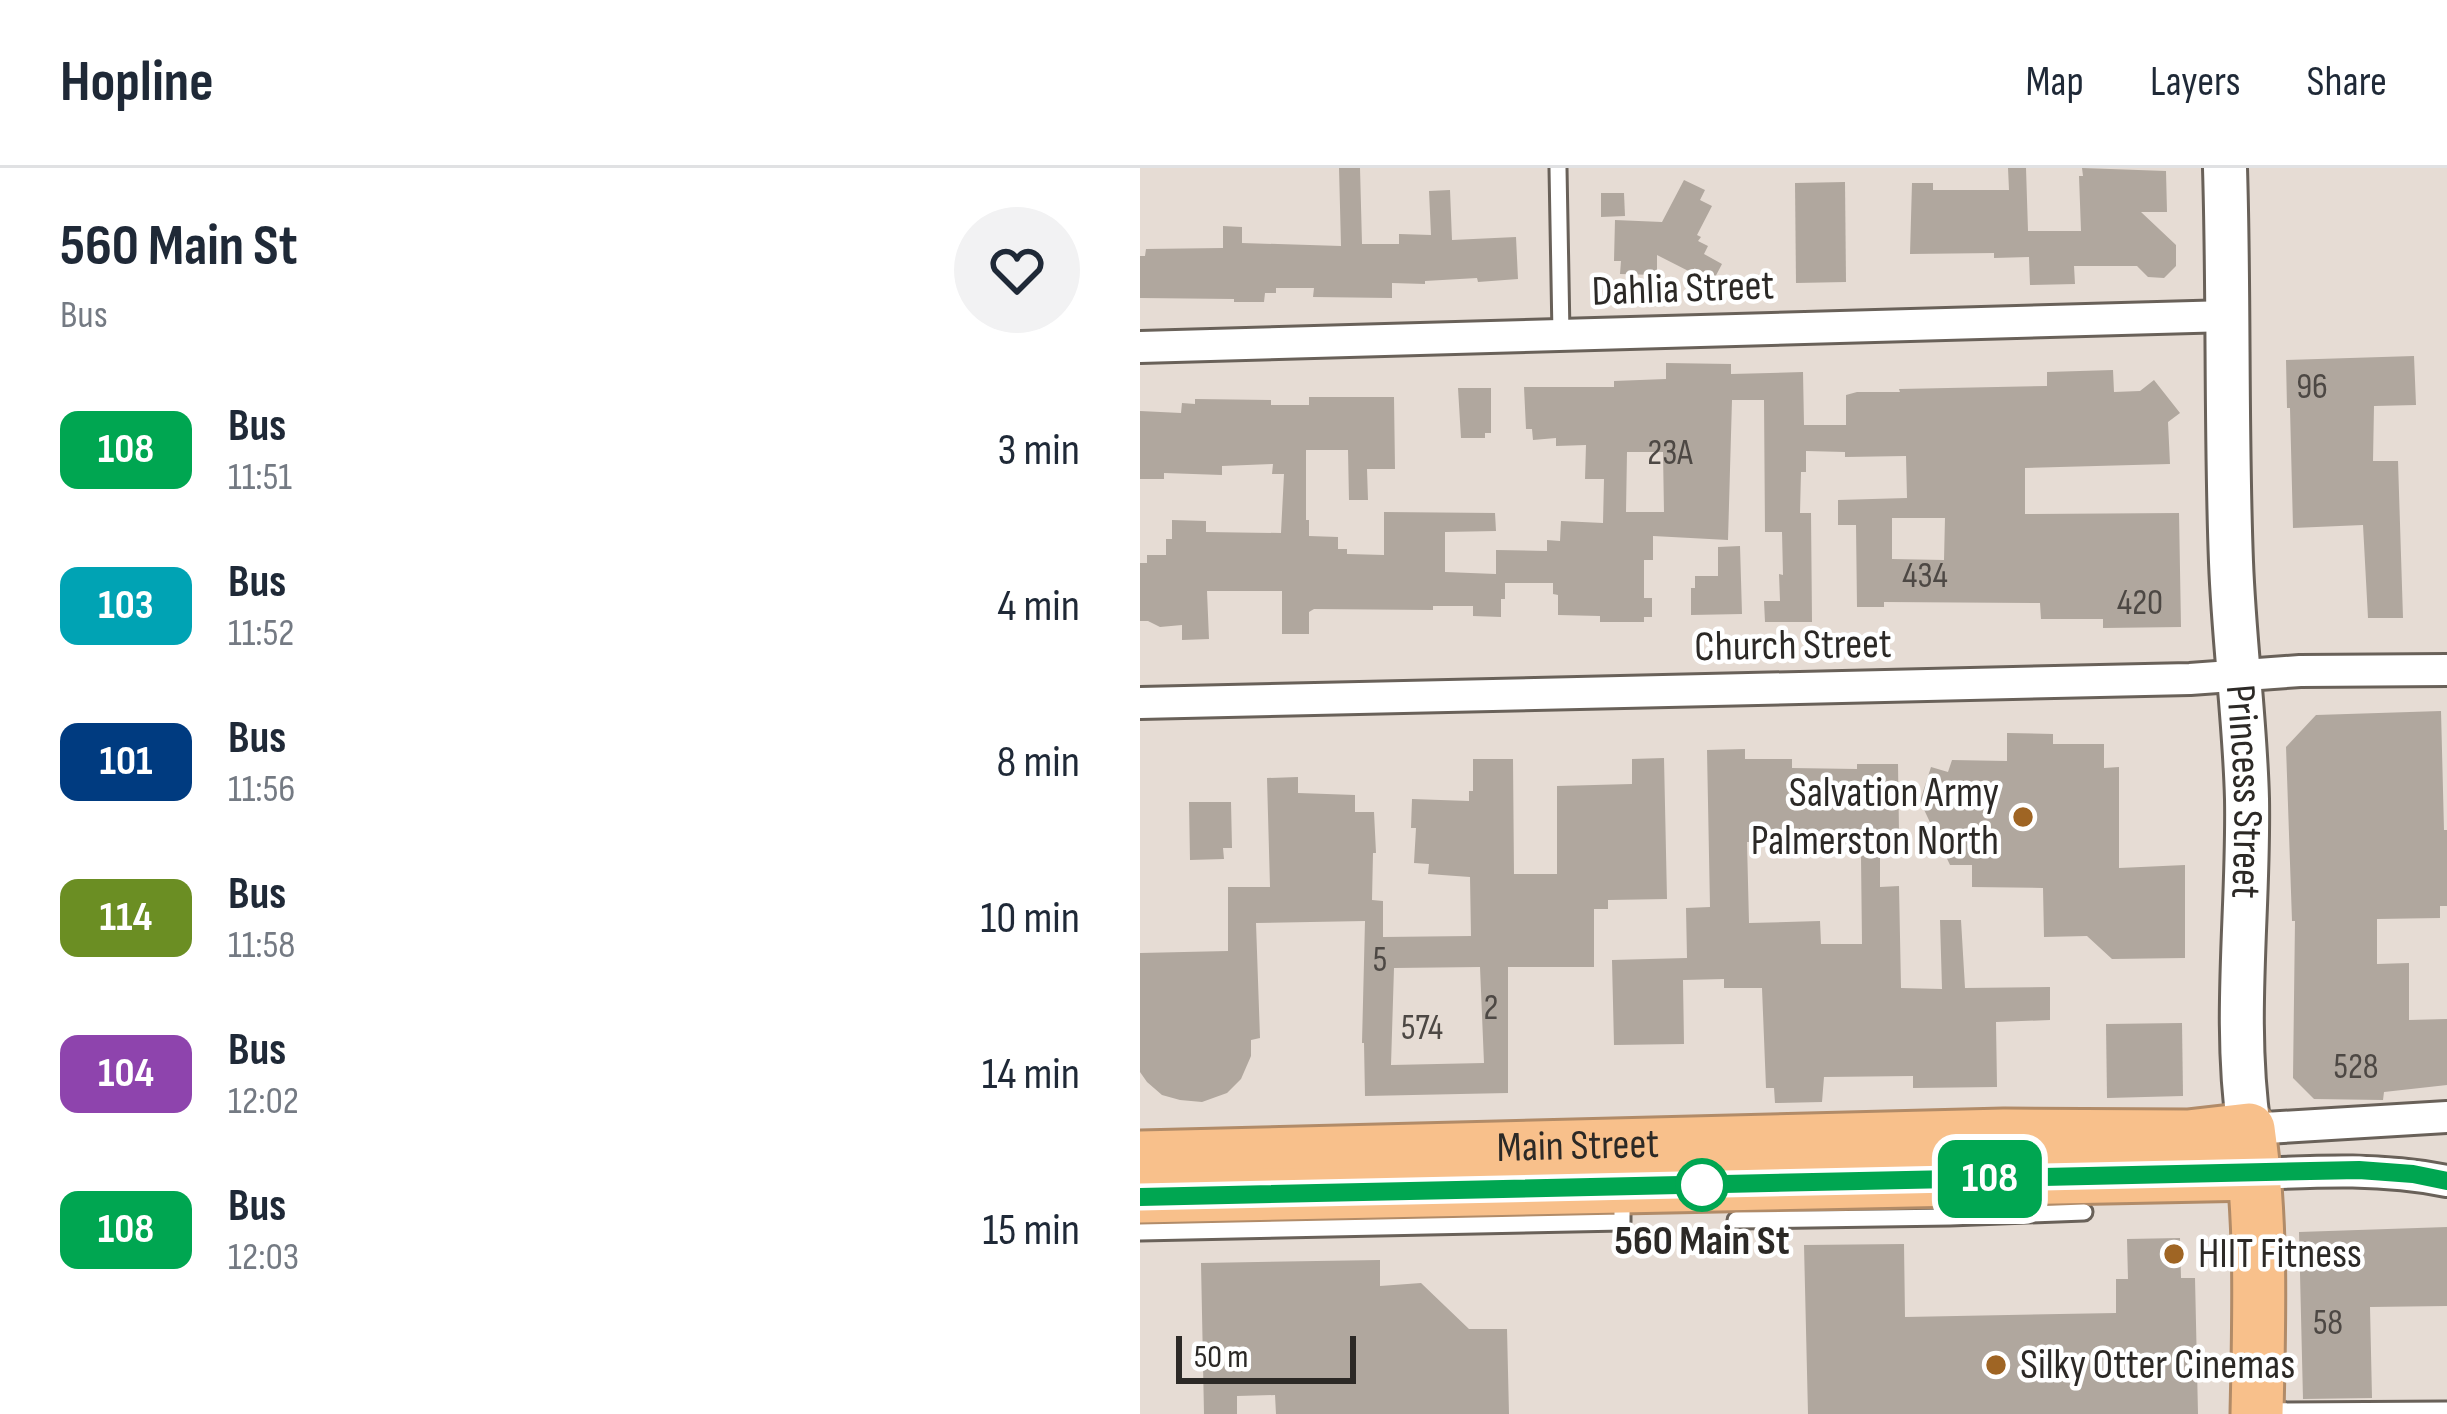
<!DOCTYPE html>
<html lang="en">
<head>
<meta charset="utf-8">
<style>
  :root { --surface:#fff; --page:#f2f2f3; --text:#1f2937; --muted:#747a83; --line:#e0e1e3 }
  body { margin:0; font-family:"Sofia Sans Condensed",sans-serif; background:var(--page); color:var(--text); height:100vh; display:flex; flex-direction:column; font-size:45px; white-space:nowrap }
  * { box-sizing:border-box; margin:0 }
  p { font-size:39px; color:var(--muted) }
  .icon { flex:none; width:66px; height:66px; fill:none; stroke:currentColor; stroke-width:2; stroke-linecap:round; stroke-linejoin:round }
  .map { position:relative; flex:1; overflow:hidden }
  .side { display:flex; flex-direction:column; background:var(--surface); width:1140px }
  .side>* { flex:none }
  .badge { padding:0 24px; border-radius:18px; font-size:42px; line-height:78px }
  .scale { position:absolute; left:36px; bottom:30px; width:180px; box-sizing:border-box; padding-left:12px; border:6px solid #2c2926; border-top:0; font-size:33px; line-height:42px; white-space:nowrap; color:#2c2926; -webkit-text-stroke:9px #fff; paint-order:stroke }
  .map>.badge { position:absolute; translate:-50% -50%; box-shadow:0 0 0 6px #fff }
  .round { display:grid; place-items:center; flex:none; width:126px; height:126px; border-radius:63px; background:var(--page) }
  .summary { display:flex; align-items:center; justify-content:space-between; height:204px; padding:0 60px }
  h1 { font-size:57px; font-weight:700; line-height:90px }
  ul { padding:0; list-style:none }
  li { display:flex; align-items:center; gap:36px; height:156px; padding:0 60px }
  li div { flex:1 }
  li b { display:block; font-size:45px }
  li em { font-style:normal }
  li .badge { min-width:132px; font-weight:700; text-align:center }
  header { display:flex; align-items:center; gap:72px; box-sizing:border-box; height:168px; padding:0 60px; background:var(--surface); border-bottom:3px solid var(--line) }
  header strong { font-size:57px }
  nav { display:flex; gap:66px; margin-inline-start:auto; font-size:42px }
  main { display:flex; flex:1; min-height:0 }
  .map>svg:first-child { display:block }
  .building { fill:#b0a79e; fill-rule:evenodd }
  .lines { fill:none; stroke-linecap:round; stroke-linejoin:round }
  .lane-casing { stroke:#696159; stroke-width:21 }
  .street-casing { stroke:#696159; stroke-width:36 }
  .secondary-casing { stroke:#696159; stroke-width:48 }
  .highway-casing { stroke:#b18b68; stroke-width:57 }
  .lane { stroke:#fff; stroke-width:15 }
  .street { stroke:#fff; stroke-width:30 }
  .secondary { stroke:#fff; stroke-width:42 }
  .highway { stroke:#f8c08b; stroke-width:51 }
  .line-casing { stroke:#fff; stroke-width:27 }
  .line { stroke:#00a651; stroke-width:18 }
  .poi-dot { fill:#9f6524; stroke:#fff; stroke-width:4.5 }
  .stop-dot { fill:#fff; stroke:#00a651; stroke-width:6 }
  .labels { text-anchor:middle; dominant-baseline:central; stroke-width:9; stroke-linejoin:round; paint-order:stroke }
  .number-label { font-size:36px; fill:#4d4844 }
  .street-label { font-size:42px; fill:#2c2926; stroke:#fff }
  .poi-label { font-size:42px; fill:#2c2926; stroke:#fff; text-anchor:start }
  .stop-label { font-size:42px; font-weight:bold; fill:#2c2926; stroke:#fff }
</style>
</head>
<body>
<header>
<strong>Hopline</strong>
<nav><a>Map</a><a>Layers</a><a>Share</a></nav>
</header>
<main>
<section class="side">
<div class="summary"><div><h1>560 Main St</h1><p>Bus</p></div><a class="round"><svg class="icon" aria-label="heart" viewBox="0 0 24 24"><path d="M12 20l-8-8c-3-5 5-10 8-4 3-6 11-1 8 4z"/></svg></a></div>
<ul>
<li><span class="badge" style="background:#00a651;color:#fff">108</span><div><b>Bus</b><p>11:51</p></div><em>3 min</em></li>
<li><span class="badge" style="background:#00a3b4;color:#fff">103</span><div><b>Bus</b><p>11:52</p></div><em>4 min</em></li>
<li><span class="badge" style="background:#003b80;color:#fff">101</span><div><b>Bus</b><p>11:56</p></div><em>8 min</em></li>
<li><span class="badge" style="background:#6b8e23;color:#fff">114</span><div><b>Bus</b><p>11:58</p></div><em>10 min</em></li>
<li><span class="badge" style="background:#8e44ad;color:#fff">104</span><div><b>Bus</b><p>12:02</p></div><em>14 min</em></li>
<li><span class="badge" style="background:#00a651;color:#fff">108</span><div><b>Bus</b><p>12:03</p></div><em>15 min</em></li>
</ul>
</section>
<div class="map">
<svg width="1307" height="1246" viewBox="0 0 1307 1246">
  <rect width="100%" height="100%" fill="#e6dcd4"/>
  <!-- building -->
  <g class="building">
    <path d="M199 0H220L222 76H259V66L291 67 289 23 310 22 312 72 376 69 378 111 338 114 337 110 285 113V116L252 115V130L173 129 174 120H136V125H125L124 134H94V131L0 130V88H5L6 81 83 80V58L102 59V75L201 78Z"/>
    <path d="M868 0H886L888 63H941L939 8H943L942 0 1026 3 1027 44H1001L1036 77V98L1024 110 1008 109 997 98H934L935 116 890 117 889 89 854 90V85L770 86 772 15H793V22H869Z"/>
    <path d="M544 12 565 22 560 32 572 38 557 67 561 69 558 73 568 78 564 86 582 96 572 115 517 87V107L480 106 481 93H474L475 52 522 54Z"/>
    <path d="M705 14 706 114 656 115 655 15Z"/>
    <path d="M461 25H484L485 48 461 49Z"/>
    <path d="M1274 188 1276 237 1234 238 1233 293H1258L1263 450H1228L1223 357 1153 360 1150 240H1147L1146 192Z"/>
    <path d="M526 195 591 196V206L663 204 664 257H706V227L717 224H760L759 221 907 218V204L973 202 974 224 1000 223 1014 212 1040 245 1028 254 1030 296 885 300V346L1039 345 1041 459 963 460V451H901L900 435 744 434V439H717L716 357H698V332L767 330 766 288 705 289V284L666 283V304H661L660 345H671L672 454H625L624 433H640L639 406 643 407 642 364H625L624 232H592L588 372 513 368V392H504V430H512V449H504V454H460V448L418 447V427L413 426V415H365V431H361V449L333 448V438H293V442L174 441 169 444V466H142V423H67L69 471 42 472V457L20 459 8 453H0V395H7V387H26V371H32V352L66 353V364L141 365 144 306H132L133 296 82 298V307L24 305V311H0V243L41 245 42 235 55 236V231L131 232V237H169V229H254L255 301H227L228 332H209L208 282H166V352H169V368L198 369V381H207V386L244 387V344L355 345 356 363 305 364V404L356 406V382L407 383V372L420 373 421 353 463 355 464 311H445L446 277 416 278V270L393 272 392 261H386L384 219H474V213L526 211ZM487 284H523L524 344H486ZM752 350H805L804 392 752 391Z"/>
    <path d="M318 220H351V265H345V270H321Z"/>
    <path d="M600 378 602 446 551 447V420H555V408H578V379Z"/>
    <path d="M1301 543 1304 662H1307V738H1300V750L1237 751V796L1269 795V852L1307 851V917L1244 924 1243 932 1174 931 1153 910 1155 753H1152L1146 579 1176 547Z"/>
    <path d="M867 565 913 566V576H964V600L979 599V700L1045 697V790L972 791 947 768 904 769 903 720 832 719V697H810L780 633 791 599 808 604 812 592 867 593Z"/>
    <path d="M605 581V591H652V600L717 601V596H758L759 664H740V719L759 718 761 820 802 821 800 752H821L825 820 910 819V852L856 854 857 919 773 920V908L684 909 682 934 635 935 634 920H626L622 820H584V811L543 812 544 876 474 877 472 792 547 790 546 740 570 739 567 582ZM666 673V684L718 685V689H721L722 776H681L680 753 609 755 607 674Z"/>
    <path d="M524 590 527 731 468 732V741H454V799H368V925L225 928 224 875H222L225 753 116 755 120 870 111 872V888L101 911 87 925 62 934 40 932 22 927 7 914 0 904V785L88 783V719H130L127 610 158 609V625L215 627V644H234L236 685H233L232 732 243 733V769L331 768 330 709 288 706 289 696 274 695 276 660H271L272 631 329 633V623H333V591H373L374 706H417V618L492 616V591ZM340 799 344 895 251 897 254 800Z"/>
    <path d="M49 634H91L92 680H83L84 691 50 692Z"/>
    <path d="M1042 855 1043 928 967 930 966 856Z"/>
    <path d="M1307 1059V1138L1230 1139 1232 1230 1163 1231 1159 1064Z"/>
    <path d="M1040 1070 1041 1110H1055L1058 1246H668L664 1077 764 1076 765 1149 976 1145V1111H988L987 1071Z"/>
    <path d="M240 1092V1118L281 1115 329 1161H367L369 1246H136L135 1227 97 1228V1246H64L61 1095Z"/>
  </g>
  <g class="lines">
    <defs>
      <g id="lane">
        <path d="M418 0 421 166"/>
        <path d="M596 1052 810 1049 944 1044"/>
        <path d="M0 1064 482 1054V1029"/>
        <path d="M1124 1243 1307 1242"/>
      </g>
      <g id="street">
        <path d="M0 179 1089 148"/>
        <path d="M0 535 1050 511 1160 503 1307 502"/>
        <path d="M1109 961 1307 949"/>
        <path d="M1116 1006C1181 1003 1243 1000 1307 1013"/>
      </g>
      <g id="secondary">
        <path id="s1" d="M1085 0C1089 131 1086 263 1091 394 1094 474 1105 552 1107 631 1109 741 1093 852 1109 961"/>
      </g>
      <g id="highway">
        <path id="s2" d="M0 989 864 967 1048 968 1109 961C1122 1056 1119 1150 1117 1246"/>
        <path d="M0 1029 1116 1006"/>
      </g>
    </defs>
    <!-- lane casing -->
    <use href="#lane" class="lane-casing"/>
    <!-- street casing -->
    <use href="#street" class="street-casing"/>
    <!-- secondary casing -->
    <use href="#secondary" class="secondary-casing"/>
    <!-- highway casing -->
    <use href="#highway" class="highway-casing"/>
    <!-- lane -->
    <use href="#lane" class="lane"/>
    <!-- street -->
    <use href="#street" class="street"/>
    <!-- secondary -->
    <use href="#secondary" class="secondary"/>
    <!-- highway -->
    <use href="#highway" class="highway"/>
  </g>
  <g class="lines">
    <defs>
      <path id="line" d="M0 1029 1219 1002 1273 1006 1307 1013"/>
    </defs>
    <!-- line casing -->
    <use href="#line" class="line-casing"/>
    <!-- line -->
    <use href="#line" class="line"/>
  </g>
  <!-- markers -->
  <g class="poi-dot">
    <circle cx="883" cy="649" r="12"/>
    <circle cx="1034" cy="1086" r="12"/>
    <circle cx="856" cy="1197" r="12"/>
  </g>
  <circle class="stop-dot" cx="562" cy="1017" r="24"/>
  <g class="labels">
    <!-- number labels -->
    <g class="number-label">
      <text x="1172" y="219">96</text>
      <text x="530" y="285">23A</text>
      <text x="785" y="408">434</text>
      <text x="1000" y="435">420</text>
      <text x="240" y="792">5</text>
      <text x="351" y="840">2</text>
      <text x="282" y="860">574</text>
      <text x="1216" y="899">528</text>
      <text x="1188" y="1155">58</text>
    </g>
    <!-- street labels -->
    <g class="street-label">
      <text transform="translate(543 121) rotate(-2)">Dahlia Street</text>
      <text transform="translate(653 478) rotate(-1)">Church Street</text>
      <text stroke="none"><textPath href="#s1" startOffset="624">Princess Street</textPath></text>
      <text stroke="none"><textPath href="#s2" startOffset="438">Main Street</textPath></text>
    </g>
    <!-- poi labels -->
    <g class="poi-label">
      <text x="859" y="625" text-anchor="end">Salvation Army<tspan x="859" dy="48">Palmerston North</tspan></text>
      <text x="1058" y="1086">HIIT Fitness</text>
      <text x="880" y="1197">Silky Otter Cinemas</text>
    </g>
    <!-- stop labels -->
    <g class="stop-label">
      <text x="562" y="1073">560 Main St</text>
    </g>
  </g>
</svg>
<div class="scale">50 m</div>
<b class="badge" style="left:850px;top:1011px;background:#00a651;color:#fff">108</b>
</div>
</main>
</body>
</html>
